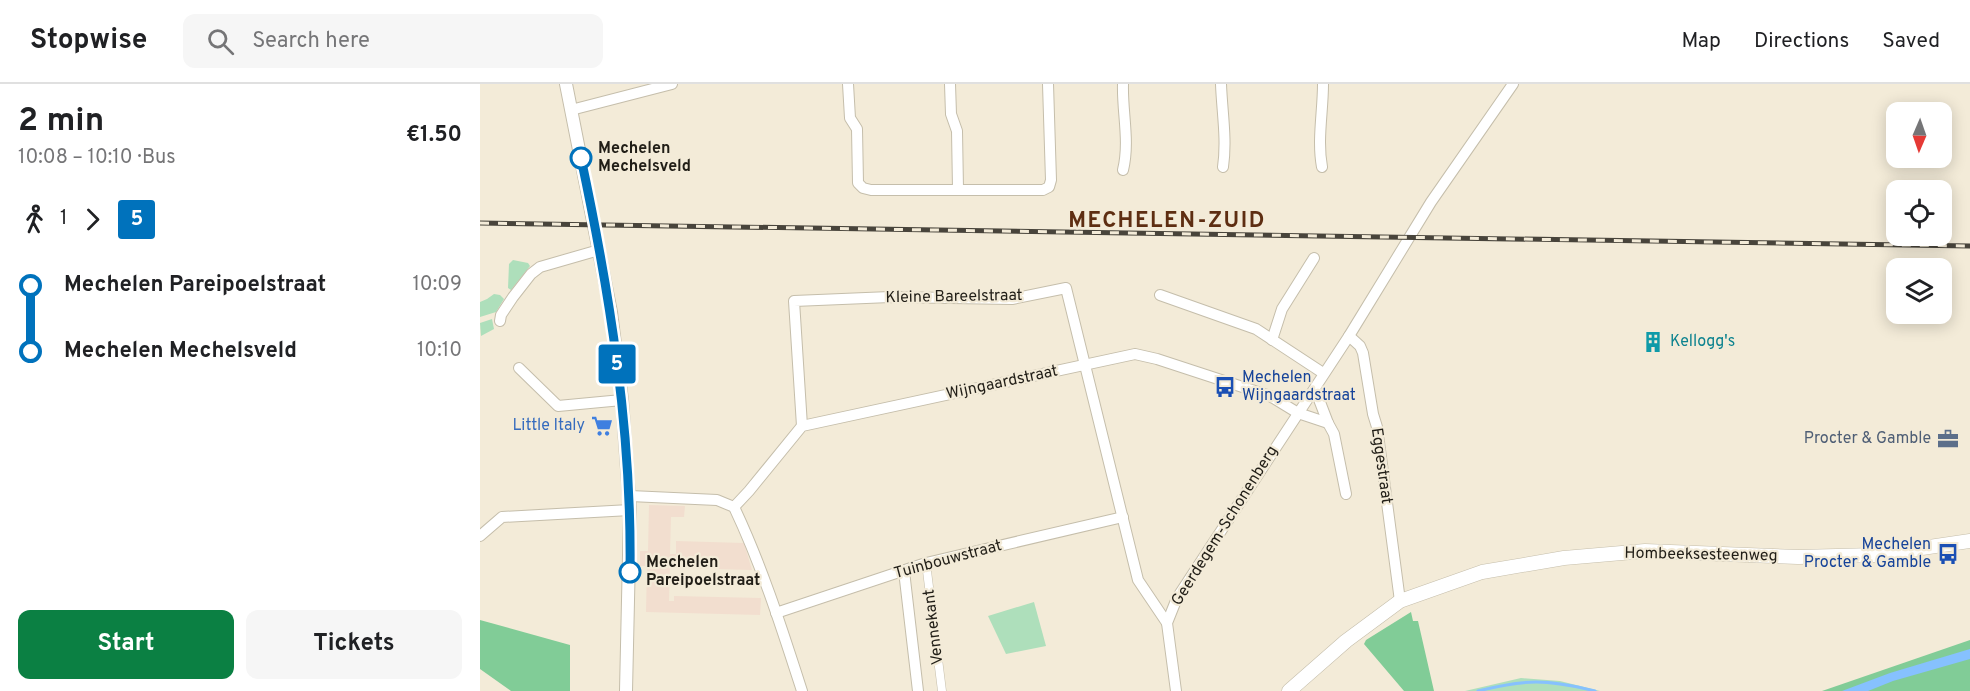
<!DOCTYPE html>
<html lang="en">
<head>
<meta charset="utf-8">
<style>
  :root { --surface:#fff; --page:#f6f6f6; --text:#202124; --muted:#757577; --line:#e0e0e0; --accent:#0b8043 }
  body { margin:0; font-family:Overpass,sans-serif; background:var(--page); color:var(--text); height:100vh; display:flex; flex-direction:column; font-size:22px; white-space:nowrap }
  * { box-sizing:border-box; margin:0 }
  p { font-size:20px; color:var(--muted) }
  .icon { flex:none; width:33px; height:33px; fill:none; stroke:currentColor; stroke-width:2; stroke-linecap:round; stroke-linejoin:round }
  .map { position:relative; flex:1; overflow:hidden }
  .drawer { display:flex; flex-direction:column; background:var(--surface); width:480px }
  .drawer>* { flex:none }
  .badge { padding:0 12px; border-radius:4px; font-size:21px; line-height:39px }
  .needle { width:39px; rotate:182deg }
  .fabs { position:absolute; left:1406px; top:18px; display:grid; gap:12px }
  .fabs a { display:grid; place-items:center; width:66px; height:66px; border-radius:12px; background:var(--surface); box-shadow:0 3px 15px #0003; font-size:30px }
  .map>.badge { position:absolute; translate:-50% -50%; box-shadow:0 0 0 3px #fff }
  .legs { display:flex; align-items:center; gap:9px; height:66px; padding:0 18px; font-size:20px }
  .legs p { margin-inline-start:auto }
  .summary { display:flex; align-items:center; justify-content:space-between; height:102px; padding:0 18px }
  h1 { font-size:33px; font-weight:700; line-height:45px }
  .button { display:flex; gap:12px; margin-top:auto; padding:12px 18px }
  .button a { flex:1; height:69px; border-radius:12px; background:var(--accent); color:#fff; font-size:24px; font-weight:700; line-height:69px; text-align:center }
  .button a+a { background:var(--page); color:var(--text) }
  ul { padding:0 18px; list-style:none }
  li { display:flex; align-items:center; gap:21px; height:66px; font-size:22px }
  li i { display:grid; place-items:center; width:9px; height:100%; margin:0 8px; background:currentColor }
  li i::after { content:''; width:15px; height:15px; margin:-8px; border:4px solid; border-radius:50%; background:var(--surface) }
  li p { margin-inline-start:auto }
  li:first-child i { background:linear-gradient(#0000 50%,currentColor 0) }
  li:last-child i { background:linear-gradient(currentColor 50%,#0000 0) }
  header { display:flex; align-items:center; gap:36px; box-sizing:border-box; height:84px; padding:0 30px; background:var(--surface); border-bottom:2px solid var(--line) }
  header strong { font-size:28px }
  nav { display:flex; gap:33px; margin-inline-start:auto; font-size:21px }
  .search { width:420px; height:54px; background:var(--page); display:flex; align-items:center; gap:15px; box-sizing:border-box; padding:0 21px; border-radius:12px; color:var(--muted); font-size:22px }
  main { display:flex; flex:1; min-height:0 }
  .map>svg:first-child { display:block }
  .education { fill:#f2decf }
  .green { fill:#aedfbb }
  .forest { fill:#81cc97 }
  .water { fill:#86c1fe }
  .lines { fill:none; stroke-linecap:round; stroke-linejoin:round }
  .stream { stroke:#86c1fe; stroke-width:3 }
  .pedestrian-casing { stroke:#c5beab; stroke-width:9 }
  .minor-casing { stroke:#c5beab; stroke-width:12 }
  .tertiary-casing { stroke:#c5beab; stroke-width:14 }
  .secondary-casing { stroke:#c5beab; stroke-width:15 }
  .pedestrian { stroke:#fff; stroke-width:8 }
  .minor { stroke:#fff; stroke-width:10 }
  .tertiary { stroke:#fff; stroke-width:12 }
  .secondary { stroke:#fff; stroke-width:14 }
  .rail-casing { stroke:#48443b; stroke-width:5 }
  .rail { stroke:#f3ebd8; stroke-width:3; stroke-dasharray:9; stroke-linecap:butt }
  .line-1-casing { stroke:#fff; stroke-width:14 }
  .line-1 { stroke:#0072bc; stroke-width:9 }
  .stop-1-dot { fill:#fff; stroke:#0072bc; stroke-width:3 }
  .labels { text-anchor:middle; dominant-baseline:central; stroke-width:4.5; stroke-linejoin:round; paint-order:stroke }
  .stop-label { font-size:16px; font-weight:bold; fill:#211e17; stroke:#f3ebd8; text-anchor:start }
  .street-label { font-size:16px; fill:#211e17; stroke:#f3ebd8 }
  .culture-label { font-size:16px; fill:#0d838f; stroke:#f3ebd8; text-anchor:start }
  .transit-label { font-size:16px; fill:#164399; stroke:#f3ebd8; text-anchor:start }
  .shop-label { font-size:16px; fill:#366cbe; stroke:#f3ebd8; text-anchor:end }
  .service-label { font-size:16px; fill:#4e5e75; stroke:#f3ebd8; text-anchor:end }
  .district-label { font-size:22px; font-weight:bold; letter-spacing:1.5px; fill:#5e2e12; stroke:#f3ebd8 }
</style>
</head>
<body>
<header>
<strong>Stopwise</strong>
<div class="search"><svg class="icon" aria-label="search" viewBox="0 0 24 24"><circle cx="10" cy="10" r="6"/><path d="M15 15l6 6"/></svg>Search here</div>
<nav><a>Map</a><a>Directions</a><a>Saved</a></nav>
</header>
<main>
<section class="drawer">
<div class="summary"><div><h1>2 min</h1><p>10:08 – 10:10 · Bus</p></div><b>€1.50</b></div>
<div class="legs"><svg class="icon" aria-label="walk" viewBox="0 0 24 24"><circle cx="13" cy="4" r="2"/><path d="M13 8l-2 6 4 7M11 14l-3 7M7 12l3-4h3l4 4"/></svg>1<svg class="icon" aria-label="forward" viewBox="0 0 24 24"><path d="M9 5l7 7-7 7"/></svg><b class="badge" style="background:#0072bc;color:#fff">5</b></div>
<ul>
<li><i style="color:#0072bc"></i><b>Mechelen Pareipoelstraat</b><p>10:09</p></li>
<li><i style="color:#0072bc"></i><b>Mechelen Mechelsveld</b><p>10:10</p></li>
</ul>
<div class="button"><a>Start</a><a>Tickets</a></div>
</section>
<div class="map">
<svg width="1490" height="607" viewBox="0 0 1490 607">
  <rect width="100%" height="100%" fill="#f3ebd8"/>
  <!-- education -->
  <path class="education" d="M169 421 205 422 204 433H191L190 470H196V457L264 459 272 486 197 484V480L190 479 189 517H194V512L281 514 280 531 166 528 167 482H160V467H168Z"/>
  <!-- green -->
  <g class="green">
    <path d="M33 176 48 179 50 182 31 206 28 204 29 180Z"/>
    <path d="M14 210 20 211 24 215 16 228 0 233V218L7 215Z"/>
    <path d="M12 235 14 245 1 252 0 239Z"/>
    <path d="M554 518 566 562 526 570 508 532Z"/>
    <path d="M1041 594 1080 597 1120 607H985Z"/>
  </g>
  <!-- forest -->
  <g class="forest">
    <path d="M931 528 933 537H938L954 607H924L884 560 886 556Z"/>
    <path d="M0 536 90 561V607H31L0 585Z"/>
    <path d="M1490 556V607H1342Z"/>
  </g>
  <!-- water -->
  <path class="water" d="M1490 565V575L1413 597 1388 607H1362L1410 589Z"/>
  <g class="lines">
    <!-- stream -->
    <path class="stream" d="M998 607C1045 595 1067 595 1115 607"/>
    <defs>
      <path id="pedestrian" d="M446 479 462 607"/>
      <g id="minor">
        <path d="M368 0 370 34 377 45 378 99 383 104 391 106H563L569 103 571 96 568 0"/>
        <path d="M470 0 471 30 477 47 478 105"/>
        <path d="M643 0C642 28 650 57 643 86"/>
        <path d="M741 0C742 28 747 55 743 83"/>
        <path d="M91 26 192 0"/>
        <path d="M842 83C837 56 843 28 843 0"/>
        <path d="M680 211 776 245 843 289"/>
        <path d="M20 237 21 231 33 213 51 190 60 183 119 166"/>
        <path d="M869 252 880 262 883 269 893 330 897 343 920 517"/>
        <path d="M792 256 802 225 834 174"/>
        <path d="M39 284 78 322 142 316"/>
        <path d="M835 305 848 339 854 350 866 410"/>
        <path d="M322 342 314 217 410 213 532 215 586 204 658 496 687 539"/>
        <path d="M150 412 237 416 254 423C282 482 302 545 322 607"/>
        <path d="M254 423 269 407 322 342 655 270 677 275 790 312 818 329 848 339"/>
        <path d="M0 452 22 433 150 426"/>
        <path d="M424 487 438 607"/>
        <path d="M296 529 446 479 643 433"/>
        <path d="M696 607 687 539 697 514 869 252 951 118 1033 0"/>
      </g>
      <path id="tertiary" d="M86 0 131 228 142 316 150 426 146 607"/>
      <path id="secondary" d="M809 607 866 557 920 517 1002 488 1084 474 1165 467 1318 473 1395 471 1490 457"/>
    </defs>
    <!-- pedestrian casing -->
    <use href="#pedestrian" class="pedestrian-casing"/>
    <!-- minor casing -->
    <use href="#minor" class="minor-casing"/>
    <!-- tertiary casing -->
    <use href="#tertiary" class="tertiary-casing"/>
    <!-- secondary casing -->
    <use href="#secondary" class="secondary-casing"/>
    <!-- pedestrian -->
    <use href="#pedestrian" class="pedestrian"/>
    <!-- minor -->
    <use href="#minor" class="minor"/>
    <!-- tertiary -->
    <use href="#tertiary" class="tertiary"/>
    <!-- secondary -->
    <use href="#secondary" class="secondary"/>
    <defs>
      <path id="rail" d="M0 139 1490 162"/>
    </defs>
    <!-- rail casing -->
    <use href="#rail" class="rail-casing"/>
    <!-- rail -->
    <use href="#rail" class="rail"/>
  </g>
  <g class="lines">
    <defs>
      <path id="line-1" d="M101 74C130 210 152 348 150 488"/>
    </defs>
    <!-- line-1 casing -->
    <use href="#line-1" class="line-1-casing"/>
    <!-- line-1 -->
    <use href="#line-1" class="line-1"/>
  </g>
  <!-- icons -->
  <defs>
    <symbol id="building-bare" viewBox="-9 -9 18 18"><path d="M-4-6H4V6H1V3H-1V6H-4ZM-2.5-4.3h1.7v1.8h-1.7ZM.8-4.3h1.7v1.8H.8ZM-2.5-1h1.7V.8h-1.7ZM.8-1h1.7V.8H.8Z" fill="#0f9aa8" stroke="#f3ebd8" stroke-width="2.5" paint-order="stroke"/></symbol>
    <symbol id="bus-bare" viewBox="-9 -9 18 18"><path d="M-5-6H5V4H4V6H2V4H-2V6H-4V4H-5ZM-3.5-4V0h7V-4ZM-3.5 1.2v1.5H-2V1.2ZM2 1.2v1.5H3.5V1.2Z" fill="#1a4fb4" stroke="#f3ebd8" stroke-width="2.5" paint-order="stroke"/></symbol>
    <symbol id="supermarket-bare" viewBox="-9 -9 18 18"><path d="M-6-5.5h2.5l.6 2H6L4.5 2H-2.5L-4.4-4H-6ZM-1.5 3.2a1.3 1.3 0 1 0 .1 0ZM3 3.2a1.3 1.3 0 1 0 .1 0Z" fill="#3f7fe0" stroke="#f3ebd8" stroke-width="2.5" paint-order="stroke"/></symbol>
    <symbol id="office-bare" viewBox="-9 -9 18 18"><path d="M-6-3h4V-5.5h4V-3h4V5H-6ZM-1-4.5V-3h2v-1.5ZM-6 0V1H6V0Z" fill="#5c6f8a" stroke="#f3ebd8" stroke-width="2.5" paint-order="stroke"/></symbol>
  </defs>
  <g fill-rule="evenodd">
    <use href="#building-bare" x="1158" y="243" width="30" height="30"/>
    <use href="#bus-bare" x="730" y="288" width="30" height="30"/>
    <use href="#supermarket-bare" x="107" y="327" width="30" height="30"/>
    <use href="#office-bare" x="1453" y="340" width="30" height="30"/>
    <use href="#bus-bare" x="1453" y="455" width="30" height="30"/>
  </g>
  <!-- markers -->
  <g class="stop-1-dot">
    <circle cx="101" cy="74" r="10"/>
    <circle cx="150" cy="488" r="10"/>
  </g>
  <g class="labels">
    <!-- stop labels -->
    <g class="stop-label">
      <text x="118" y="65">Mechelen<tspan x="118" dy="18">Mechelsveld</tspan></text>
      <text x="166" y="479">Mechelen<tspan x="166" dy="18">Pareipoelstraat</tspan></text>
    </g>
    <!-- street labels -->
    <g class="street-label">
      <text transform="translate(474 213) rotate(-1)">Kleine Bareelstraat</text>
      <text transform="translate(522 299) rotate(-12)">Wijngaardstraat</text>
      <text transform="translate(901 382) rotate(82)">Eggestraat</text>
      <text transform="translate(745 442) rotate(-58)">Geerdegem-Schonenberg</text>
      <text transform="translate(1221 471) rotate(1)">Hombeeksesteenweg</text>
      <text transform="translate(468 476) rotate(-15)">Tuinbouwstraat</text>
      <text transform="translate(454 543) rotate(-97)">Vennekant</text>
    </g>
    <!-- culture labels -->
    <g class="culture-label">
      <text x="1190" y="258">Kellogg's</text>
    </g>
    <!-- transit labels -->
    <g class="transit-label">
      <text x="762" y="294">Mechelen<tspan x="762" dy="18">Wijngaardstraat</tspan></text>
      <text x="1451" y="461" text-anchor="end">Mechelen<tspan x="1451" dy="18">Procter &amp; Gamble</tspan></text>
    </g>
    <!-- shop labels -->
    <g class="shop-label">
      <text x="105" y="342">Little Italy</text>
    </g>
    <!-- service labels -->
    <g class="service-label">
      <text x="1451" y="355">Procter &amp; Gamble</text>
    </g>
    <!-- district labels -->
    <g class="district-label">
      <text x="687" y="137">MECHELEN-ZUID</text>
    </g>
  </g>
</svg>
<div class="fabs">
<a><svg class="needle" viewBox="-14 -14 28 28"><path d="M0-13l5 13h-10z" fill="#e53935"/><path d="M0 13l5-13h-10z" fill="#757577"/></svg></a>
<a><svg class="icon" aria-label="locate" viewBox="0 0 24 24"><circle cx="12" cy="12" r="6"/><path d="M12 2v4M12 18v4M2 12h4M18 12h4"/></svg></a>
<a><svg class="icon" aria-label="layers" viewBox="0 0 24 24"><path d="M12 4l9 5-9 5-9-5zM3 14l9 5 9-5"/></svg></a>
</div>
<b class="badge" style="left:137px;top:280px;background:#0072bc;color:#fff">5</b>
</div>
</main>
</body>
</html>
